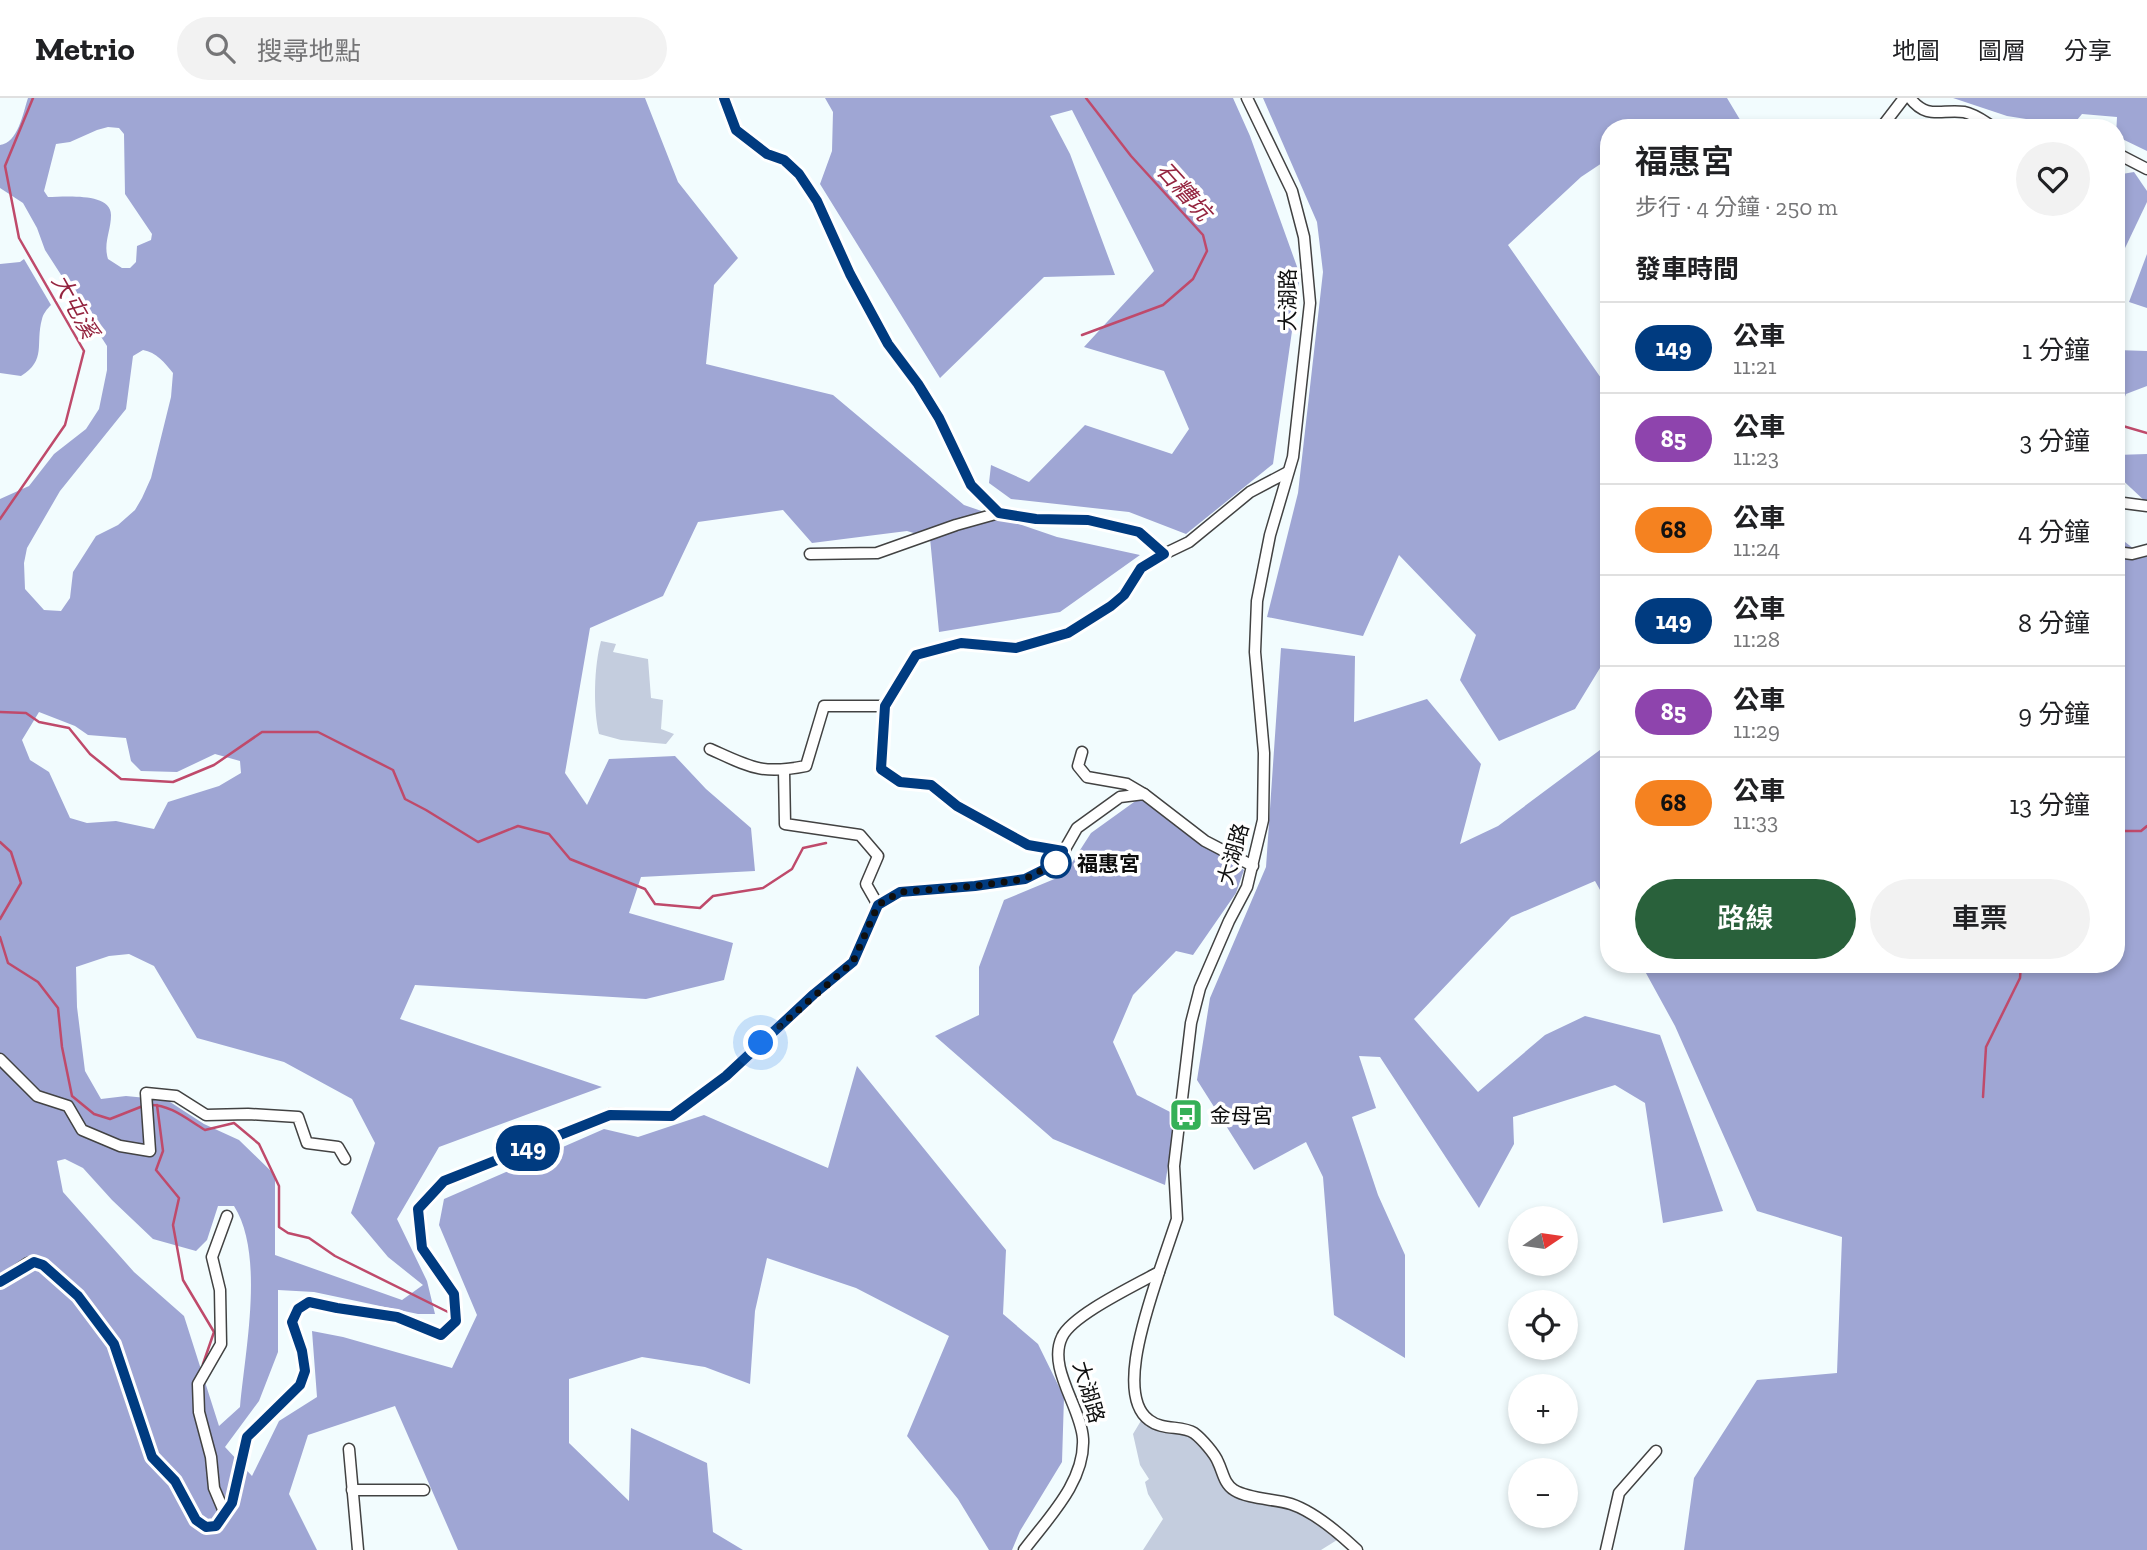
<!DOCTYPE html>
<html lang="zh-TW">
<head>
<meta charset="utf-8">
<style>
  :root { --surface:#fff; --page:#f2f2f2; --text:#202124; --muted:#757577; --line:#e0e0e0; --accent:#29613b }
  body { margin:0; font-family:"Zilla Slab","Noto Sans TC",serif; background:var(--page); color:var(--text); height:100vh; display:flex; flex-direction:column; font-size:26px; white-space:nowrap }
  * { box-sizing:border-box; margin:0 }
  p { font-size:23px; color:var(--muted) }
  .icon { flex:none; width:38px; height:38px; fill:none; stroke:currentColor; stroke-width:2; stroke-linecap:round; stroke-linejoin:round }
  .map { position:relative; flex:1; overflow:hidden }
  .details { position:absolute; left:1600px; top:21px; width:525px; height:854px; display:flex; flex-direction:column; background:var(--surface); border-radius:28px; box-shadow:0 4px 10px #0003 }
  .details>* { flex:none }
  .badge { padding:0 14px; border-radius:23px; font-size:24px; line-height:46px }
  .needle { width:46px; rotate:77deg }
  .buttons { position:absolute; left:1508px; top:1108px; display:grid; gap:14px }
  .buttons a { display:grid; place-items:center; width:70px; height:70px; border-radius:50%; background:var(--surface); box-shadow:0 4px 10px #0003; font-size:35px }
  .you { position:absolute; width:35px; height:35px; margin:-18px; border:5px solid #fff; border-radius:50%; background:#1a73e8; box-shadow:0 0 0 10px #1a73e833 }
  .map>.badge { position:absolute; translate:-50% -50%; box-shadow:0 0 0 4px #fff }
  h2 { padding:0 35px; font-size:26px; line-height:63px }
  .round { display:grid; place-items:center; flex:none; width:74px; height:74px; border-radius:37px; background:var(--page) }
  .overview { display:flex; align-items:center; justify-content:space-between; height:119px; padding:0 35px }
  h1 { font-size:33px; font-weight:600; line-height:52px }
  .action { display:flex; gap:14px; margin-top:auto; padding:14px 35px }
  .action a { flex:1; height:80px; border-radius:42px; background:var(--accent); color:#fff; font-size:28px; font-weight:600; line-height:80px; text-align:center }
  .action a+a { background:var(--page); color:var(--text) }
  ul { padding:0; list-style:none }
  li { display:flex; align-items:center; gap:21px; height:91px; padding:0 35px; border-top:2px solid var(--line) }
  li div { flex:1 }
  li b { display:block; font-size:26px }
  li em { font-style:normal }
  li .badge { min-width:77px; font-weight:700; text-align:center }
  header { display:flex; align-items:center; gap:42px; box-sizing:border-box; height:98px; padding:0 35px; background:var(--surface); border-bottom:2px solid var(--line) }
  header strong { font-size:33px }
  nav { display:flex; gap:38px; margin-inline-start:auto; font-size:24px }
  .search { width:490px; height:63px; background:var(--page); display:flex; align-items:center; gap:18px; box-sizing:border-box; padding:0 24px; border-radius:38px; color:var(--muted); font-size:26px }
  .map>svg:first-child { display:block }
  .forest { fill:#9fa6d4; fill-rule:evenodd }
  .cemetery { fill:#c4cdde }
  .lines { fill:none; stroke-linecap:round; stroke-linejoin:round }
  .stream { stroke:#bf4a6b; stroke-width:2.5 }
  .minor-casing { stroke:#424242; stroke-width:13 }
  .minor { stroke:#fff; stroke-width:10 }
  .line-casing { stroke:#fff; stroke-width:16 }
  .line { stroke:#003b80; stroke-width:10 }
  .walk { stroke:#0f0f0f; stroke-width:7; stroke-dasharray:0 12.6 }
  .stop-dot { fill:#fff; stroke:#003b80; stroke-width:3.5 }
  .labels { text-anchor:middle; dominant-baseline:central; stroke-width:7; stroke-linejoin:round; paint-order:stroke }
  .street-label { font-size:21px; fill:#0f0f0f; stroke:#fff }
  .stop-label { font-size:21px; font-weight:bold; fill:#0f0f0f; stroke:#fff; text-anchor:start }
  .poi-label { font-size:21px; fill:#0f0f0f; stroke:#fff; text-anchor:start }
  .water-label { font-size:23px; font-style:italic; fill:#94243f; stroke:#fff }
</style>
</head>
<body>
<header>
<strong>Metrio</strong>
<div class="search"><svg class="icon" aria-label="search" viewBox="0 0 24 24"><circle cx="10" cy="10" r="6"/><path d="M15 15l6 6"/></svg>搜尋地點</div>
<nav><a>地圖</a><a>圖層</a><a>分享</a></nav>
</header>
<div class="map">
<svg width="2147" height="1452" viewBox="0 0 2147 1452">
  <rect width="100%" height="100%" fill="#f2fcfe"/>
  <!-- forest -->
  <g class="forest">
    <path d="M28 0H645L678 84 738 160 714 187 706 266 833 297 964 407 1057 439 1140 457 1060 514 939 534 930 440 907 433 812 445 783 412 698 424 663 498 590 530 565 675 587 707 609 661 675 658 706 691 751 730 755 773 641 779 629 815 733 845 724 882 646 901 415 887 400 921 602 989 439 1049 397 1121 427 1183 435 1216H418L314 1194 278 1192V1254L259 1303 225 1349 252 1378 279 1323 317 1299 312 1233 343 1239 452 1270 477 1217 439 1127 444 1101 604 1031 638 1039 704 1017 828 1070 857 968 1006 1152 1003 1216 1038 1246 1064 1299 1062 1364 1020 1433 1012 1452H989L958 1401 907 1338 949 1238 856 1190 767 1160 755 1213 750 1286 705 1269 642 1259 569 1281V1345L629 1403 631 1330 707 1365 713 1434 743 1452H458L395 1308 308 1337 289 1396 317 1452H0V401L29 388 54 356 86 331 99 311 107 272V248L45 152 37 130 23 105 0 90V47C18 45 23 15 28 0ZM108 29 119 30 124 36 125 96 152 136 151 142 137 148 136 164 130 170H122L108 161C103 145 111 133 111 117 111 94 64 99 48 99L44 93 56 46 70 44 97 32ZM143 252C156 254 165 265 173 275L171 299 151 380 142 400 135 412 118 427 96 438 73 474 70 500 61 513 44 512 25 491 24 465 27 450 60 393 126 311 133 258ZM39 614 75 628 88 637 126 640 131 663 141 673 177 674 215 656 240 663 241 675 219 688 168 704 154 731 116 723 87 725 70 720 49 674 30 662 22 642ZM129 856 154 868 197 940 284 964 352 1001 375 1045 351 1115 388 1159 423 1187 402 1202 275 1157V1077L239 1042 204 1026 167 1002 126 998 101 1001 85 973 77 909 76 869 109 858ZM65 1061 83 1070 112 1102 153 1141 196 1153 207 1142 218 1108H234C265 1157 245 1252 240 1309L219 1328 184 1218 134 1174 63 1094 57 1063Z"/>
    <path d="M825 0H1233L1250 38 1300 177 1273 366 1186 436 1129 414 1011 401 989 385 991 367 1029 384 1085 327 1172 356 1189 331 1164 273 1084 249 1154 173 1072 12 1050 18 1070 56 1115 177 1044 179 940 280 820 86 832 53 833 14Z"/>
    <path d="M1263 0H1727L1745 30H1691L1665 21 1652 30H1608V61L1581 79 1508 147 1608 290V511L1600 570 1575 611 1499 643 1460 582 1476 537 1399 457 1363 538 1267 519 1298 395 1323 174 1317 124Z"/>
    <path d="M1953 0H2147V53L2116 38 2117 19 2082 16 2072 28 2007 18Z"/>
    <path d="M2134 74 2147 93V104L2116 169V77Z"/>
    <path d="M2147 156V210L2129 204Z"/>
    <path d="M24 161 51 207C47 211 43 216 42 221 35 246 47 262 21 278L0 275V166L20 164Z"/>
    <path d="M2116 252 2147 253V288L2126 296 2116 323Z"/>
    <path d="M2147 356V405L2116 376V357Z"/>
    <path d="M2116 437 2138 454 2147 445V1452H1684L1694 1380 1757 1282 1837 1275 1842 1139 1757 1113 1675 928 1641 866H2116Z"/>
    <path d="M1281 550 1355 558 1354 624 1427 601 1481 666 1460 746 1498 728 1608 646V806L1595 783 1511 819 1414 921 1478 994 1545 937 1585 918 1660 937 1723 1113 1663 1125 1645 1005 1615 987 1513 1019 1514 1046 1479 1110 1380 959 1359 958 1376 1010 1352 1019 1378 1097 1405 1157V1260L1334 1217 1323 1079 1306 1044 1254 1072 1197 982 1210 900 1266 769Z"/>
    <path d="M1141 699 1244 772 1236 795 1193 857 1176 853 1133 897 1113 944 1137 997 1176 1017 1165 1087 1053 1041 935 938 979 917V869L1004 802 1064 777 1091 735Z"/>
  </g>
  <!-- cemetery -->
  <g class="cemetery">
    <path d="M601 543 616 546 613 554 648 561 651 600 663 602 661 631 674 636 666 646 621 642 599 636C593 610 594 568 601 543Z"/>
    <path d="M1142 1321 1159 1332 1193 1338 1203 1346 1215 1365 1220 1384 1233 1395 1300 1413 1337 1442 1321 1452H1143L1163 1421 1148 1396 1145 1384 1149 1381 1140 1367 1133 1336Z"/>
  </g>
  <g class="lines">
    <!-- stream -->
    <g class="stream">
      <path d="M1082 237 1163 207 1193 181 1207 153 1203 137 1131 58 1086 0"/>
      <path d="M2116 326 2147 335"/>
      <path d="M0 421 65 327 84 253 19 140 5 68 33 0"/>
      <path d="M0 614 26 615 39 624 69 630 90 656 121 681 173 684 214 667 262 634H318L393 672 405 701 426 712 478 744 518 728 549 736 570 761 645 791 655 806 700 810 713 798 763 790 792 771 803 750 826 745"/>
      <path d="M2116 733H2141L2147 728"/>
      <path d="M0 744 11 754 21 785 0 821"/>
      <path d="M0 839 8 865 38 884 58 910 62 949 72 998 94 1016 110 1021 143 1008"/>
      <path d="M1983 999 1986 949 2020 880 2021 866"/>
      <path d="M149 1007C170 1006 188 1022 205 1032L234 1025 259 1046 279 1088V1129L288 1135 309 1140 335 1158 448 1214"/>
      <path d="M157 1007 163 1053 156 1072 179 1100 173 1127 183 1182 214 1234 203 1266"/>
    </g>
    <defs>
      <g id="minor">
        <path d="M724 0 736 32 767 56 784 62 799 76 817 103 850 176 888 246 918 286 939 320 971 387 999 415 1036 421 1088 422 1138 434 1164 456 1189 444 1250 394 1288 374"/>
        <path d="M1910 0C1927 22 1941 11 1964 14 1975 16 1985 24 1995 30"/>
        <path d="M1881 30 1904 0"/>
        <path d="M2116 55 2147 71"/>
        <path d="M2116 404 2147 408"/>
        <path d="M2116 454 2132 456 2147 452"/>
        <path d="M810 456 877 455 956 427 999 415"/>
        <path d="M710 651C750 669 761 677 806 668L824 608H885"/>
        <path d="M1082 654 1078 668 1087 679 1127 686 1144 696"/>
        <path d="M784 672 785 726 860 737 878 758 866 786 878 807"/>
        <path d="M1063 753 1028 747 957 708 931 687 900 684 881 671 885 608 916 557 961 545 1016 550 1068 535 1111 508 1124 497 1141 470 1164 456"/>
        <path d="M0 961 37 998 68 1008 82 1032 120 1048 150 1053 146 995 176 998 206 1017 248 1016 298 1019 307 1045 338 1049 345 1061"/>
        <path d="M1159 1174C1149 1207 1115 1297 1149 1322 1163 1333 1182 1327 1194 1335 1202 1341 1215 1356 1218 1364 1223 1374 1224 1386 1234 1392 1248 1401 1275 1401 1291 1406 1315 1414 1339 1435 1357 1452"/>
        <path d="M0 1184 28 1165 34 1164 43 1167 78 1198 114 1246 152 1359 175 1383 196 1422 206 1429 217 1428 232 1406 247 1338 300 1287 305 1273 302 1253 292 1225 298 1211 309 1204 337 1210 396 1219 441 1237 455 1223 454 1196 422 1150 418 1111 445 1083 610 1016 672 1018 726 978 814 896 853 864 878 807 900 794 975 788 1025 781 1057 765 1077 730 1120 699 1144 696 1205 743 1253 768"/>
        <path d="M349 1351 358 1452"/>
        <path d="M352 1392H424"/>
        <path d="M225 1416 214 1390 211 1359 199 1314 198 1286 221 1246 220 1192 212 1159 227 1118"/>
        <path d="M1024 1452C1048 1420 1085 1384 1083 1341 1081 1309 1047 1270 1062 1239 1072 1217 1136 1187 1159 1174L1177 1121 1174 1068 1191 925 1200 890 1229 823 1247 789 1263 722 1264 655 1255 554 1257 503 1270 437 1293 359 1310 205 1304 139 1292 93 1247 0"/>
        <path d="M1606 1452 1619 1395 1656 1353"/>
      </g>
    </defs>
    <!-- minor casing -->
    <use href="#minor" class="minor-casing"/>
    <!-- minor -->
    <use href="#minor" class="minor"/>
  </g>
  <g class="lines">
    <defs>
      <path id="line" d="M0 1184 34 1164 43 1167 78 1198 114 1246 152 1359 175 1383 196 1422 206 1429 216 1428 232 1405 247 1339 300 1287 305 1273 302 1253 292 1224 298 1211 309 1204 337 1210 397 1219 441 1237 456 1223 454 1196 422 1150 418 1111 444 1083 610 1017 672 1018 726 978 814 896 853 864 878 807 900 794 975 788 1025 781 1057 765 1063 753 1028 747 957 708 931 687 900 684 881 671 885 608 916 557 961 545 1016 550 1068 535 1111 508 1124 497 1141 470 1164 456 1139 434 1088 422 1036 421 999 415 971 387 939 320 918 286 888 246 850 176 817 103 799 76 784 62 767 56 736 32 724 0"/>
    </defs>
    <!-- line casing -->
    <use href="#line" class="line-casing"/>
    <!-- line -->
    <use href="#line" class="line"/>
    <!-- walk -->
    <path class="walk" d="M761 945 853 864 878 807 900 794 975 788 1025 781 1056 765"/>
  </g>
  <!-- icons -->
  <defs>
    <symbol id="bus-square" viewBox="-11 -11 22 22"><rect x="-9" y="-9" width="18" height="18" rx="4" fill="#35b057" stroke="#fff"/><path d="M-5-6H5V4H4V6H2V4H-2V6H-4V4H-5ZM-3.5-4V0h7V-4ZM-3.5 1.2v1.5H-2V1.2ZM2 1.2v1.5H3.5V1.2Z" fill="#fff"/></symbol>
  </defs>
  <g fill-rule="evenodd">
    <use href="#bus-square" x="1167" y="998" width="38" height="38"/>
  </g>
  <!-- markers -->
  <circle class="stop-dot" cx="1056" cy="765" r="14"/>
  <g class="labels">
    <!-- street labels -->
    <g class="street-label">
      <text transform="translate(1287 202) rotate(-90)">大湖路</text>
      <text transform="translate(1233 756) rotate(-74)">大湖路</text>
      <text transform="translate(1089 1294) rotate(74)">大湖路</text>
    </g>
    <!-- stop labels -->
    <g class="stop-label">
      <text x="1077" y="765">福惠宮</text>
    </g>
    <!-- poi labels -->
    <g class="poi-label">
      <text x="1210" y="1017">金母宮</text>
    </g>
    <!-- water labels -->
    <g class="water-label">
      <text transform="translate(1184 93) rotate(48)">石糟坑</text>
      <text transform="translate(75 208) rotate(61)">大屯溪</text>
    </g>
  </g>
</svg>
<div class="buttons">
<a><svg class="needle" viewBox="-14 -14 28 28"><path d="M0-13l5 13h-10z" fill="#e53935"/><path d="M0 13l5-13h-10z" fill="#757577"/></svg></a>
<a><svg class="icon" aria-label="locate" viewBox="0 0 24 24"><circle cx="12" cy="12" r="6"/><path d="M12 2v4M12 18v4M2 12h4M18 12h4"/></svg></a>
<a>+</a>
<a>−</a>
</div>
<div class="you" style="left:761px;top:945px"></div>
<b class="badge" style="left:528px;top:1050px;background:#003b80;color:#fff">149</b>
<section class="details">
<div class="overview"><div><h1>福惠宮</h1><p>步行 · 4 分鐘 · 250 m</p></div><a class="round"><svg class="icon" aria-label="heart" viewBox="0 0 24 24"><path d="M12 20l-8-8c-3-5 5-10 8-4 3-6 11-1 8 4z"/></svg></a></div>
<h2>發車時間</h2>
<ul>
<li><span class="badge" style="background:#003b80;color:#fff">149</span><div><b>公車</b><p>11:21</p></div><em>1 分鐘</em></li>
<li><span class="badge" style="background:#8e44ad;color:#fff">85</span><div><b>公車</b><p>11:23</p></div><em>3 分鐘</em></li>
<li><span class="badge" style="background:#f58220;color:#111">68</span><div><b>公車</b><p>11:24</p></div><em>4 分鐘</em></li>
<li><span class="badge" style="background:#003b80;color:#fff">149</span><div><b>公車</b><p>11:28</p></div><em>8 分鐘</em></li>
<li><span class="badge" style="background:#8e44ad;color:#fff">85</span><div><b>公車</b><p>11:29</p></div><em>9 分鐘</em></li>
<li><span class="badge" style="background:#f58220;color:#111">68</span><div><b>公車</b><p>11:33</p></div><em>13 分鐘</em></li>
</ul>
<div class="action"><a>路線</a><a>車票</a></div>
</section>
</div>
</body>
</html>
